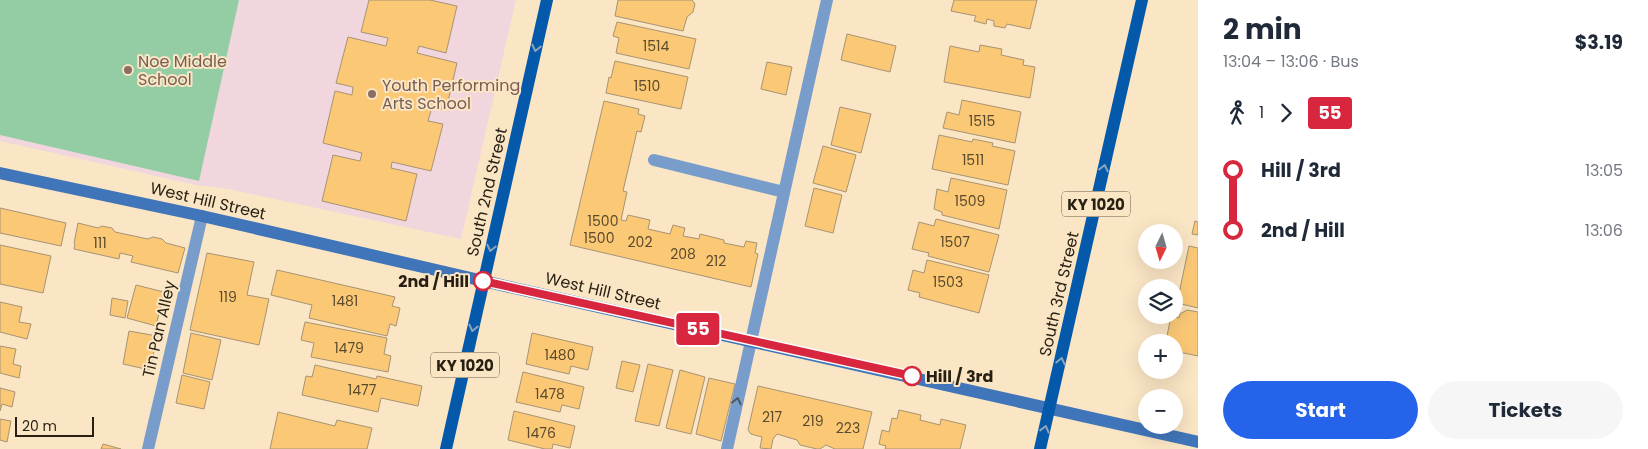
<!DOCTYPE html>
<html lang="en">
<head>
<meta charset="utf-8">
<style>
  :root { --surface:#fff; --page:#f6f6f7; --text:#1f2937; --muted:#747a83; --accent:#2563eb }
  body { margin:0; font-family:Poppins,sans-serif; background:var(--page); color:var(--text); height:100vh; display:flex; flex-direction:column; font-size:19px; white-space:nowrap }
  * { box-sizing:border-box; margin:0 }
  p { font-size:16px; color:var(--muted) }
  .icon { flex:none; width:28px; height:28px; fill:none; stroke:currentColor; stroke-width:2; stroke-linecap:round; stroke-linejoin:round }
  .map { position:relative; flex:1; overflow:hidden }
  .drawer { display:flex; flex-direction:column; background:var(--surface); width:450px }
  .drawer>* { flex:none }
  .badge { padding:0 10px; border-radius:4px; font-size:18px; line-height:32px }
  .needle { width:32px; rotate:185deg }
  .controls { position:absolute; left:1138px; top:224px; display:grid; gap:10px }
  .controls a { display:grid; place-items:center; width:45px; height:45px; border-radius:50%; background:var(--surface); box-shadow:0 5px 20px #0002; font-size:25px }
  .scale { position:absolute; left:15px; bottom:12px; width:79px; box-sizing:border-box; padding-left:5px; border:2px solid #261f12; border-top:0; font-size:14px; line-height:18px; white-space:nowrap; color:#261f12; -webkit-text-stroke:4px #fae5c4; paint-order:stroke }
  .map>.badge { position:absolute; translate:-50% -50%; box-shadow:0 0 0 2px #fff }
  .legs { display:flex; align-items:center; gap:8px; height:55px; padding:0 25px; font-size:16px }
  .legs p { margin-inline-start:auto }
  .head { display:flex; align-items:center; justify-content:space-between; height:85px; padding:0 25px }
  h1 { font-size:28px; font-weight:700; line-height:38px }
  .cta { display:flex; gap:10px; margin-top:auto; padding:10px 25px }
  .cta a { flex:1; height:58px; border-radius:30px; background:var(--accent); color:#fff; font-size:20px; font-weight:700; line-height:58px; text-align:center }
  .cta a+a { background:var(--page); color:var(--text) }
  ul { padding:0 25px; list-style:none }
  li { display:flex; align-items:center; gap:18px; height:60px; font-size:19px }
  li i { display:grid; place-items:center; width:8px; height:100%; margin:0 6px; background:currentColor }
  li i::after { content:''; width:12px; height:12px; margin:-6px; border:4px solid; border-radius:50%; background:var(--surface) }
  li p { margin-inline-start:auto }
  li:first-child i { background:linear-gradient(#0000 50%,currentColor 0) }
  li:last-child i { background:linear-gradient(currentColor 50%,#0000 0) }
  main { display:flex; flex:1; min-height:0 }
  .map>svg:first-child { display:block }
  .education { fill:#f1d7dd }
  .green { fill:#94cda4 }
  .building { fill:#fbc976; stroke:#a79374 }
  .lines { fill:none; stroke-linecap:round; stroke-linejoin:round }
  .lane { stroke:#799dcb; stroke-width:12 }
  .secondary { stroke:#4076b9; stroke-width:12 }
  .primary { stroke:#0559ab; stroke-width:12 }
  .oneway { stroke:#8ca6b9 }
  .oneway2 { stroke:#4b5865 }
  .line-1-casing { stroke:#fff; stroke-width:11 }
  .line-1 { stroke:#d7263d; stroke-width:8 }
  .education-dot { fill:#8d6e63; stroke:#fae5c4; stroke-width:2 }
  .stop-1-dot { fill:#fff; stroke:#d7263d; stroke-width:2.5 }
  .labels { text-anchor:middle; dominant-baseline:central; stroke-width:4; stroke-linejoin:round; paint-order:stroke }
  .number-label { font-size:14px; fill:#5b4a2b }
  .shield { fill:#fae5c4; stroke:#665a47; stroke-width:1 }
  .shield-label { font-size:15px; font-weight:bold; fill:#261f12 }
  .education-label { font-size:16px; fill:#785e54; stroke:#fae5c4; text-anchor:start }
  .street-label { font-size:16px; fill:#261f12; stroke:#fae5c4 }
  .stop-label { font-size:16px; font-weight:bold; fill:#261f12; stroke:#fae5c4; text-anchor:end }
</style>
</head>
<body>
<main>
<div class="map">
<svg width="1198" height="449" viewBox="0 0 1198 449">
  <rect width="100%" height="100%" fill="#fae5c4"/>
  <!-- education -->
  <path class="education" d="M0 0H516L461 239 228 189 196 185 0 141Z"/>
  <!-- green -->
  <path class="green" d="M0 0H239L199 181 0 135Z"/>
  <!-- building -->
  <g class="building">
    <path d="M369 0H430L457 6 446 53 419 46 417 53 457 63 446 110 432 107 428 121 443 124 431 171 392 162 391 168 417 174 406 221 322 201 333 155 360 161 362 153 323 143 335 91 352 95 353 87 336 83 348 37 386 46 388 38 361 32Z"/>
    <path d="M618 0H692L695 4 693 12 687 17 683 31 615 16Z"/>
    <path d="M954 0H1037L1030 29 1007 24 1005 28 994 26V21L987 19 986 24 974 21 976 16 951 11Z"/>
    <path d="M617 22 696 39 689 69 616 53 619 38 613 36Z"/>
    <path d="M847 34 896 46 890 72 841 60Z"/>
    <path d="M980 45 1002 49 1001 55 1024 60 1023 65 1035 67 1030 98 944 82 950 46 979 52Z"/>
    <path d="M615 61 688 77 681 109 606 93 609 77 611 78Z"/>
    <path d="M767 62 792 67 786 95 761 89Z"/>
    <path d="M962 100 1021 112 1015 143 943 128 947 112 959 115Z"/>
    <path d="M604 101 639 109 638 114 645 116 641 132 637 131 623 191 627 192 621 220 626 221 628 215 650 220 648 229 670 234 673 225 685 228 683 236 699 239 700 234 724 240V243L744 247 746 241 757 243 755 253 758 254 751 287 570 245Z"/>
    <path d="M840 107 871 114 861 153 831 145Z"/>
    <path d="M939 135 972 142 973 139 993 143 992 146 1015 151 1008 185 932 169Z"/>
    <path d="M823 146 856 155 846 192 813 183Z"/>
    <path d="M951 178 1007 190 999 229 942 215V212L934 209 937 189 948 192Z"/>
    <path d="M814 188 842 195 833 233 805 226Z"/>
    <path d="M0 208 66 223 61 246 0 233Z"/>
    <path d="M936 219 999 235 989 272 928 256 929 253 912 249 919 222 934 226Z"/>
    <path d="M1195 221 1198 222V235L1192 234Z"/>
    <path d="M78 223 98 228 102 226 112 228 115 232 148 239 153 237 162 239 166 243 185 248 178 273 131 262 133 256 120 253 119 259 74 249 75 244 74 243Z"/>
    <path d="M0 245 51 256 43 293 0 284Z"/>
    <path d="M1189 246 1198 248V308L1177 303Z"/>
    <path d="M207 253 254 262 247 295 269 299 259 345 190 330Z"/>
    <path d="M927 260 989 275 979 313 919 297 920 293 908 290 913 270 924 273Z"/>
    <path d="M277 270 395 297 392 306 400 308 396 326 390 324 387 336 309 318 312 305 271 295Z"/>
    <path d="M136 285 164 292 156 326 127 318Z"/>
    <path d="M112 298 128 301 125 318 110 315Z"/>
    <path d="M0 302 22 307 19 322 31 324 27 339 0 332Z"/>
    <path d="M1187 310 1198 312V356L1179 352 1174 342 1166 341 1171 316 1179 318 1180 314Z"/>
    <path d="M305 322 387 338 384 354 391 356 388 372 311 357 314 343 301 340Z"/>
    <path d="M129 331 157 336 150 370 123 364Z"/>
    <path d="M191 333 221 340 212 380 183 373Z"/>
    <path d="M532 333 593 347 588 370 571 366 569 374 526 364Z"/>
    <path d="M0 346 16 349 13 364 21 366 19 378 0 373Z"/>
    <path d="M622 361 640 365 633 392 616 388Z"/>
    <path d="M648 364 673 370 659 426 635 421Z"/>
    <path d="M315 365 376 379 377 376 422 386 418 406 381 398 378 412 302 395 306 376 312 377Z"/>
    <path d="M680 370 705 377 691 434 666 428Z"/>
    <path d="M523 372 584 387 579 409 562 405 560 412 516 402Z"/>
    <path d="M182 375 210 382 204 409 176 403Z"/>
    <path d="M709 378 735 384 721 441 696 434Z"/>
    <path d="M758 386 872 412 863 449H835L826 445 820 449H817L800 445 797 440 777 434 773 439 771 449 760 448 762 437 751 434 748 430Z"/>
    <path d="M0 388 15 392 12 407 2 404 0 411Z"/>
    <path d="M899 410 921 415 920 420 940 425 941 419 966 425 960 449H885L886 446 879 444 882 430 889 432 892 418 897 419Z"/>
    <path d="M514 411 575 426 570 448 553 444 552 449H545L508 440Z"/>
    <path d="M278 412 335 426 337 420 372 428 367 449H270Z"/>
    <path d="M0 419 11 421 7 442 0 440Z"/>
    <path d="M103 444 121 449H101Z"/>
  </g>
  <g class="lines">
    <!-- lane -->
    <g class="lane">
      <path d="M654 160 784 192"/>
      <path d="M148 449 202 216"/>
      <path d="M727 449 827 0"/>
    </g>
    <!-- secondary -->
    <path class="secondary" d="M0 173 202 216 514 288 1198 442"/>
    <!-- primary -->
    <g class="primary">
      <path d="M446 449 547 0"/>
      <path d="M1040 449 1142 0"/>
    </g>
  </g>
  <!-- one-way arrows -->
  <defs><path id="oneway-chevron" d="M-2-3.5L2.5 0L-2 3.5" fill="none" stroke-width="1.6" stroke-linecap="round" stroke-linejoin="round" transform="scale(1.25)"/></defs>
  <g class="oneway">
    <use href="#oneway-chevron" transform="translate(536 48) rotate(103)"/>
    <use href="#oneway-chevron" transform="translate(1104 168) rotate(-77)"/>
    <use href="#oneway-chevron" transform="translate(491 248) rotate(103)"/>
    <use href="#oneway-chevron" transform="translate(473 328) rotate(103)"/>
    <use href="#oneway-chevron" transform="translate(1061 361) rotate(-77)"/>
    <use href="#oneway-chevron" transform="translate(1045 429) rotate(-76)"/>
  </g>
  <use class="oneway2" href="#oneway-chevron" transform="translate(737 401) rotate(-78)"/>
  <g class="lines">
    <defs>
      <path id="line-1" d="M483 281 912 376"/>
    </defs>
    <!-- line-1 casing -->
    <use href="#line-1" class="line-1-casing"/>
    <!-- line-1 -->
    <use href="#line-1" class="line-1"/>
  </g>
  <!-- markers -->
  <g class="education-dot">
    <circle cx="128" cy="70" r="5"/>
    <circle cx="372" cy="94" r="5"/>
  </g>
  <g class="stop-1-dot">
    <circle cx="483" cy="281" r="9"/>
    <circle cx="912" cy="376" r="9"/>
  </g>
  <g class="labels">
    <!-- number labels -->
    <g class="number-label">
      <text x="656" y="46">1514</text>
      <text x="647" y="86">1510</text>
      <text x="982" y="121">1515</text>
      <text x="973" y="160">1511</text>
      <text x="970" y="201">1509</text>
      <text x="603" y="221">1500</text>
      <text x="599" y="238">1500</text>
      <text x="640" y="242">202</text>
      <text x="955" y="242">1507</text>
      <text x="100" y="243">111</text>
      <text x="683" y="254">208</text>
      <text x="716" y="261">212</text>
      <text x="948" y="282">1503</text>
      <text x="228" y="297">119</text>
      <text x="345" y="301">1481</text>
      <text x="349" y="348">1479</text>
      <text x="560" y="355">1480</text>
      <text x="362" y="390">1477</text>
      <text x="550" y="394">1478</text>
      <text x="772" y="417">217</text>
      <text x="813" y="421">219</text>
      <text x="848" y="428">223</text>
      <text x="541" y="433">1476</text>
    </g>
    <!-- shield labels -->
    <g class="shield">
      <rect x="1062" y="191.5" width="68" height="25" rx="4"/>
      <rect x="431" y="352.5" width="68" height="25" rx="4"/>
    </g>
    <g class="shield-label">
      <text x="1096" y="204">KY 1020</text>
      <text x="465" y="365">KY 1020</text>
    </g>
    <!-- education labels -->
    <g class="education-label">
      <text x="138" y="61">Noe Middle<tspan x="138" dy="18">School</tspan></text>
      <text x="382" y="85">Youth Performing<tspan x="382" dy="18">Arts School</tspan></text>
    </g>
    <!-- street labels -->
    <g class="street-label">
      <text transform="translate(487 192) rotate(-77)">South 2nd Street</text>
      <text transform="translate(208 201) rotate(13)">West Hill Street</text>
      <text transform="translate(603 291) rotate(13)">West Hill Street</text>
      <text transform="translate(1059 294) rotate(-77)">South 3rd Street</text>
      <text transform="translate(159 329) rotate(-77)">Tin Pan Alley</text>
    </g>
    <!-- stop labels -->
    <g class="stop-label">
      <text x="469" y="281">2nd / Hill</text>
      <text x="926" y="376" text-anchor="start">Hill / 3rd</text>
    </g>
  </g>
</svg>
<div class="controls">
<a><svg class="needle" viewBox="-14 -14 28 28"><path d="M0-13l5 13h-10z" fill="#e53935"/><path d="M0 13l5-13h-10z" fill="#747a83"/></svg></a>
<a><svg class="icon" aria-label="layers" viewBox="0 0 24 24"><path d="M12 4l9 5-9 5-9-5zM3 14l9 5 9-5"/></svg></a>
<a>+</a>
<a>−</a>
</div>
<div class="scale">20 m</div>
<b class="badge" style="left:698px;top:329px;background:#d7263d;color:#fff">55</b>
</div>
<section class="drawer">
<div class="head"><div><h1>2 min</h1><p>13:04 – 13:06 · Bus</p></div><b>$3.19</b></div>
<div class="legs"><svg class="icon" aria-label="walk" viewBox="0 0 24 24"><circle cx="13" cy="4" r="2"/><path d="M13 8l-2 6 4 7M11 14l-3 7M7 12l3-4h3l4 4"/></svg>1<svg class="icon" aria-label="forward" viewBox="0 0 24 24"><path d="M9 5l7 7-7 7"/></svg><b class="badge" style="background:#d7263d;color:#fff">55</b></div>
<ul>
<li><i style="color:#d7263d"></i><b>Hill / 3rd</b><p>13:05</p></li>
<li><i style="color:#d7263d"></i><b>2nd / Hill</b><p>13:06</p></li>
</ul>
<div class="cta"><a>Start</a><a>Tickets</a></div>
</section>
</main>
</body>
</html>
